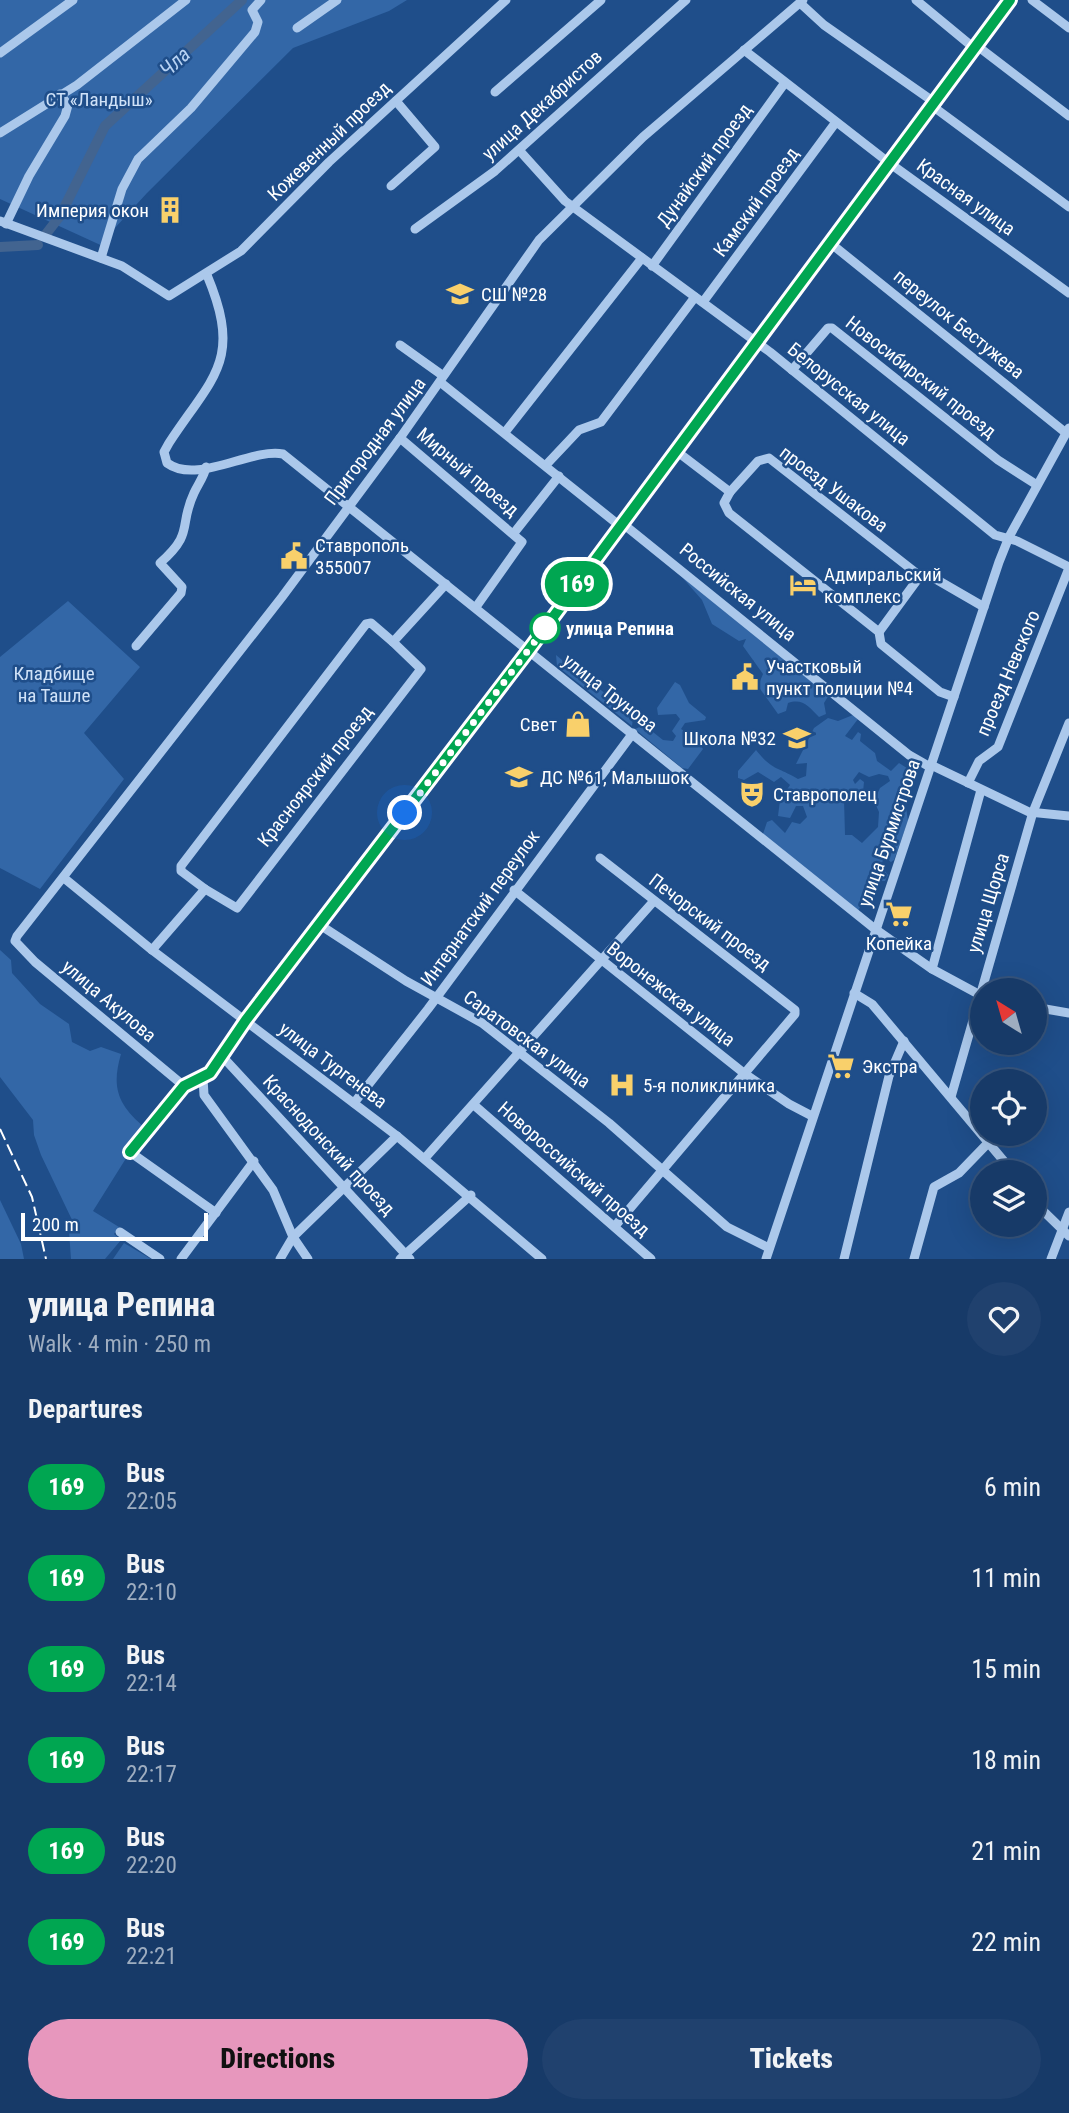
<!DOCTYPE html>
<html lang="en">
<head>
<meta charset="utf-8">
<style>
  :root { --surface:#173a68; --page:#20416e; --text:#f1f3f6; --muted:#9eadc0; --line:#36547c; --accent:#e797bd }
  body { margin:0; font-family:"Roboto Condensed",sans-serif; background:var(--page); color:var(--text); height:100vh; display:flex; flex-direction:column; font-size:26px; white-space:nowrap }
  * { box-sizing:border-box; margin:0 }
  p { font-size:23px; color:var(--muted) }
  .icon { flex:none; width:38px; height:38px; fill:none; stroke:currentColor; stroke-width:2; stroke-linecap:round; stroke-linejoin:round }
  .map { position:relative; height:1259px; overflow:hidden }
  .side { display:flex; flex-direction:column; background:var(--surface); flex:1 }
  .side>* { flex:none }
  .badge { padding:0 14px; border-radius:23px; font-size:24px; line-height:46px }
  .needle { width:46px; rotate:323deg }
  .tools { position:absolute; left:970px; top:978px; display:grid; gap:14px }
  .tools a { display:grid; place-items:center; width:77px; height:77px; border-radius:50%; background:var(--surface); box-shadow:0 7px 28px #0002,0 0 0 2px var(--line); font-size:35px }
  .scale { position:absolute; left:21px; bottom:18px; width:187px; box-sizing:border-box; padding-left:7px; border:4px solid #fff; border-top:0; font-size:19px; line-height:24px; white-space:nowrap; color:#fff; -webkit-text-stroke:5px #1f4e8a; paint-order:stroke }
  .you { position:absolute; width:35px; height:35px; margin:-18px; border:5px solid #fff; border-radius:50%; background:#1a73e8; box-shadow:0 0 0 10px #1a73e833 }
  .map>.badge { position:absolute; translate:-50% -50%; box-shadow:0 0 0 4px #fff }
  h2 { padding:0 28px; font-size:26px; line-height:63px }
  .round { display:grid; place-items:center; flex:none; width:74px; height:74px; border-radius:37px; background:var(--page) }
  .headline { display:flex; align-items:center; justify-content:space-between; height:119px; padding:0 28px }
  h1 { font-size:33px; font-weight:800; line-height:52px }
  .action { display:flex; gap:14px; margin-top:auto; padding:14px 28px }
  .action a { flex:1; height:80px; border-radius:42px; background:var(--accent); color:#111; font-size:28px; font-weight:800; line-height:80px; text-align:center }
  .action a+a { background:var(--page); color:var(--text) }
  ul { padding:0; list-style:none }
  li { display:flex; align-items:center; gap:21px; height:91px; padding:0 28px }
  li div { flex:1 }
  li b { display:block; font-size:26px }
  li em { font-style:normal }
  li .badge { min-width:77px; font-weight:700; text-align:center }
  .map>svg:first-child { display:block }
  .green { fill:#3367a7; fill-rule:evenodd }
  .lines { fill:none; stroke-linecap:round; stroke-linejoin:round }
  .river { stroke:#426490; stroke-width:10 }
  .minor { stroke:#abc8eb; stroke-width:9 }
  .rail { stroke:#fff; stroke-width:2; stroke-dasharray:12 5; stroke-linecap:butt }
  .line-casing { stroke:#fff; stroke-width:16 }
  .line { stroke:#00a651; stroke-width:10 }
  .walk { stroke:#fff; stroke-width:7; stroke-dasharray:0 12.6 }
  .stop-dot { fill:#fff; stroke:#00a651; stroke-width:3.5 }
  .labels { text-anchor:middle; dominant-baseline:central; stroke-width:5; stroke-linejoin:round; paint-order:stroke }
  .park-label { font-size:19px; fill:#d0e2f8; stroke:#1f4e8a }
  .street-label { font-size:19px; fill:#fff; stroke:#1f4e8a }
  .poi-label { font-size:19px; fill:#fff; stroke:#1f4e8a; text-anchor:start }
  .stop-label { font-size:19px; font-weight:bold; fill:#fff; stroke:#1f4e8a; text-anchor:start }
  .water-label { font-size:21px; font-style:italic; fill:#b7d2f3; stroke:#1f4e8a }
</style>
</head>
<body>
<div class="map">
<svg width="1069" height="1259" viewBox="0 0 1069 1259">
  <rect width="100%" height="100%" fill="#1f4e8a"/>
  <!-- green -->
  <g class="green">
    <path d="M0 0H407L389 11 293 48 147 193 114 229 107 248 0 199Z"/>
    <path d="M681 576 829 695 824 703 826 714 819 717C809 707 803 698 788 703L786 711 778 714 758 686 763 674 743 646 746 639 739 641 712 624 702 600Z"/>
    <path d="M68 601 140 667 84 733 124 779 40 889 0 868V657Z"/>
    <path d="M556 655 562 660 565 668C589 678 614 700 633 718L632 726 557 666Z"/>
    <path d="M675 682 680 685 689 703 706 717 705 720 685 723 681 729 694 737 703 749 688 769 682 768 635 729 644 725 663 740 673 741 676 736 672 731 680 719 676 714 658 715 657 708Z"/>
    <path d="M853 715 858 716V719L845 736 852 740 858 732 861 734 860 741 875 753 877 761 891 771 899 763 913 772 900 806 906 807 908 821 894 860 891 862 884 857 881 866 888 875 885 881H875L870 893 874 896 870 905 862 903 858 911 763 834 767 822 772 820 785 833 792 822 800 824 807 817 803 806H796L790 818 778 816 780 800 790 785 781 777 774 782 758 772 744 780 738 778V771L756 750C773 771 776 766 798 779L806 776 807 763 796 764 814 728 828 718 838 721ZM859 772 869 777 879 774 888 776 890 781 880 788 874 801 879 812 878 827 862 843 852 835H845L844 799 850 790 857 794 863 792 864 782 860 779 855 784 853 780Z"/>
    <path d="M0 950 11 960 12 973 40 1004 69 1024 72 1042 90 1051 101 1047 121 1054C111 1088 118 1105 145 1128L93 1211 119 1227 114 1234 121 1240 105 1259H71L69 1231 74 1224 41 1155 34 1135 33 1120 0 1077Z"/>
    <path d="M0 1200 21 1244 24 1259H0Z"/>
    <path d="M124 1243 151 1259H113Z"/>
  </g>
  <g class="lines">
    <!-- river -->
    <g class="river">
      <path d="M46 234 60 216 105 126 242 0"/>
      <path d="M0 247 38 245"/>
    </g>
    <!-- minor -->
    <g class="minor">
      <path d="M916 0 974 48"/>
      <path d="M1032 0 1069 28"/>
      <path d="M800 3 824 25 934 102"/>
      <path d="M297 28 337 0"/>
      <path d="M976 45 1069 116"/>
      <path d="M744 50 888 162 1069 293"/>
      <path d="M0 53 73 0"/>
      <path d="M495 92 601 0"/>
      <path d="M931 105 1069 207"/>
      <path d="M0 133 77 85 186 0"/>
      <path d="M519 150 565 201 770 352 995 535 1017 541 1069 567"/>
      <path d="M391 186 435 147 396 101"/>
      <path d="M0 221 122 266 169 296 241 251 329 162 506 0"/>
      <path d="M6 224 29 176 65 116 68 105 60 94"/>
      <path d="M415 229 495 171 686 0"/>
      <path d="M829 242 1066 433"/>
      <path d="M101 258 122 189 138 159 191 108 255 32 258 22 252 10 261 0"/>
      <path d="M652 266 784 84"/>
      <path d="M207 275C243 361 213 376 169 443L164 452 167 463C197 485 250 448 283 454L875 929 932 969 982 996"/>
      <path d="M703 302 836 122"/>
      <path d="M400 345 442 375"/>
      <path d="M792 370 828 328H832L998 460 1037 485"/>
      <path d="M440 382 620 526"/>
      <path d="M506 431 642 258"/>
      <path d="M400 438 522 542 476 607"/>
      <path d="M675 450 730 492 724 503 729 513 879 632 881 644 940 692 954 697"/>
      <path d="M546 465 579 430 601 422 695 297"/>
      <path d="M730 492 758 461 769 458 920 576 927 574 984 607"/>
      <path d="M622 523 909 755 930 767"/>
      <path d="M514 533 559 476"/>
      <path d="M879 632 920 576"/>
      <path d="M136 646 181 593 182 587 160 563C195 532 178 527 194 493 198 484 204 477 206 467"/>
      <path d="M931 765 1029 812 1069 816"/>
      <path d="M968 783 979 761 998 747 1069 568"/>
      <path d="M600 858 795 1010V1014L615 1226"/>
      <path d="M64 878 152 950 397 1136 542 1259"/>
      <path d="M205 889 181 871V866L366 624 371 623 393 642"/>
      <path d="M514 890 745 1074 789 1104 812 1116"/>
      <path d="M320 925 406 981 482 1023 609 1123 727 1227 769 1248"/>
      <path d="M152 950 205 889 237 908 421 669 393 642 446 584"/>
      <path d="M932 969 981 790"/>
      <path d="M854 993 872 1004 1013 1172"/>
      <path d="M1034 1007 1069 1013"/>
      <path d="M221 1055 410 1259"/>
      <path d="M203 1078 204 1095 273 1190 293 1237 308 1259"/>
      <path d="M184 1086 35 962 15 941 17 936 282 597 400 438 539 240 643 137 803 0"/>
      <path d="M951 1097 1033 812 1069 723"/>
      <path d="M354 1103 428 1009 633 733"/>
      <path d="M474 1105 651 1259"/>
      <path d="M425 1158 653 902"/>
      <path d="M1034 1202 1069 1236"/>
      <path d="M216 1213 130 1152 184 1086 210 1073 246 1020 528 651 1010 0"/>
      <path d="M120 1232 160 1259"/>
      <path d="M181 1259 254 1161"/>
      <path d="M280 1259 293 1237 397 1136"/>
      <path d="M400 1259 471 1195"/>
      <path d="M766 1259 999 562 1009 537 1069 428"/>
      <path d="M844 1259 889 1076 904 1041"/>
      <path d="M914 1259 934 1187 959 1173 988 1143"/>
      <path d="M1051 1259 1069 1212"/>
    </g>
    <!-- rail -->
    <path class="rail" d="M0 1129 32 1197 46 1259"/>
  </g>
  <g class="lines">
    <defs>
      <path id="line" d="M130 1152 184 1086 210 1073 246 1020 528 651 1010 0"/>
    </defs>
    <!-- line casing -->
    <use href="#line" class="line-casing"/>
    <!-- line -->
    <use href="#line" class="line"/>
    <!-- walk -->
    <path class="walk" d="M405 813 545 628"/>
  </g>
  <!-- icons -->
  <defs>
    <symbol id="building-bare" viewBox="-9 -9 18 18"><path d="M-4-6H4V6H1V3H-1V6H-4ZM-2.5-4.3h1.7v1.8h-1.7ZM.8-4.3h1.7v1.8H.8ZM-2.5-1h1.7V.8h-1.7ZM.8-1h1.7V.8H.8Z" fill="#f9d06b" stroke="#1f4e8a" stroke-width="2.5" paint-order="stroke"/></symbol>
    <symbol id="school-bare" viewBox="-9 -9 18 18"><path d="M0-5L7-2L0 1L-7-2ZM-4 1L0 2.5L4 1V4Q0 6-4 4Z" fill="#f9d06b" stroke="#1f4e8a" stroke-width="2.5" paint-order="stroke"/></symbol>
    <symbol id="civic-bare" viewBox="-9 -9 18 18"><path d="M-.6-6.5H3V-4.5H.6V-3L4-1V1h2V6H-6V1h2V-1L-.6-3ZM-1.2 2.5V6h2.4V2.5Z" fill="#f9d06b" stroke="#1f4e8a" stroke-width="2.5" paint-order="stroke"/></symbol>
    <symbol id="hotel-bare" viewBox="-9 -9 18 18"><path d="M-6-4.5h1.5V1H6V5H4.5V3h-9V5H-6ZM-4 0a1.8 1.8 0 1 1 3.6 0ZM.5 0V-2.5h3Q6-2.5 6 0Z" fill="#f9d06b" stroke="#1f4e8a" stroke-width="2.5" paint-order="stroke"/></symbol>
    <symbol id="shop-bare" viewBox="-9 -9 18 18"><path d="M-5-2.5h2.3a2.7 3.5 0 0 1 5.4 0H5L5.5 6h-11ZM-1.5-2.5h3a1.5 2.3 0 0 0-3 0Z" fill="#f9d06b" stroke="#1f4e8a" stroke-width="2.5" paint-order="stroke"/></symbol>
    <symbol id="theatre-bare" viewBox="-9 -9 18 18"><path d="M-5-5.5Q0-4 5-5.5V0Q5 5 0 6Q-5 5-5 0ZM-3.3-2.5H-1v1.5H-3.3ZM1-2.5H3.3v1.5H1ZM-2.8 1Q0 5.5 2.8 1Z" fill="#f9d06b" stroke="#1f4e8a" stroke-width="2.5" paint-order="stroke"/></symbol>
    <symbol id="supermarket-bare" viewBox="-9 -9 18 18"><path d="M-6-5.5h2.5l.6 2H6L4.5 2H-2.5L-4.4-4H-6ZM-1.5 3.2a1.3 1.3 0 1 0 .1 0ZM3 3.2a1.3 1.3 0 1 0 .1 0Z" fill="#f9d06b" stroke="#1f4e8a" stroke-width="2.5" paint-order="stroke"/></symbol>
    <symbol id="hospital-bare" viewBox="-9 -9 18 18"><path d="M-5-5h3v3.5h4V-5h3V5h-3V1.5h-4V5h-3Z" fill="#f9d06b" stroke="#1f4e8a" stroke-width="2.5" paint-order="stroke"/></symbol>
  </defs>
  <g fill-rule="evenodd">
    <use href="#building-bare" x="151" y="191" width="38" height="38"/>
    <use href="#school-bare" x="441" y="275" width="38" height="38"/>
    <use href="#civic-bare" x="275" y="537" width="38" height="38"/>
    <use href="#hotel-bare" x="784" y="566" width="38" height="38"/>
    <use href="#civic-bare" x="726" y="658" width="38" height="38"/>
    <use href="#shop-bare" x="559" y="705" width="38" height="38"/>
    <use href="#school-bare" x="778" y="719" width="38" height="38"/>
    <use href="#school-bare" x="500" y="758" width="38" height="38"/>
    <use href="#theatre-bare" x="733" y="775" width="38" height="38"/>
    <use href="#supermarket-bare" x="880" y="895" width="38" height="38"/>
    <use href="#supermarket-bare" x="822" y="1047" width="38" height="38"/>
    <use href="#hospital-bare" x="603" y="1066" width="38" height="38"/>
  </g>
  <!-- markers -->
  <circle class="stop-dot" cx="545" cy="628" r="14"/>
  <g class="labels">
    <!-- park labels -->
    <g class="park-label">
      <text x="99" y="99">СТ «Ландыш»</text>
      <text x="54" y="673">Кладбище<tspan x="54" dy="22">на Ташле</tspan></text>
    </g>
    <!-- street labels -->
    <g class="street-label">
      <text transform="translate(542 105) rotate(-42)">улица Декабристов</text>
      <text transform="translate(329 141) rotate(-44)">Кожевенный проезд</text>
      <text transform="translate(704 165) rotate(-54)">Дунайский проезд</text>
      <text transform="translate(966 197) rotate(36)">Красная улица</text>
      <text transform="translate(756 202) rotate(-54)">Камский проезд</text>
      <text transform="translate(959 324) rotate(39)">переулок Бестужева</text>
      <text transform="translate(921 377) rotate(38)">Новосибирский проезд</text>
      <text transform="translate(849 394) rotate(39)">Белорусская улица</text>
      <text transform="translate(375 441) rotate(-53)">Пригородная улица</text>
      <text transform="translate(468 472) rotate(40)">Мирный проезд</text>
      <text transform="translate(834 489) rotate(37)">проезд Ушакова</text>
      <text transform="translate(738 592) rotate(39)">Российская улица</text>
      <text transform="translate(1008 673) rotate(-67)">проезд Невского</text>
      <text transform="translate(610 693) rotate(38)">улица Трунова</text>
      <text transform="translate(315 776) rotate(-52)">Красноярский проезд</text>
      <text transform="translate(889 833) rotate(-71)">улица Бурмистрова</text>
      <text transform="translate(988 903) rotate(-73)">улица Щорса</text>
      <text transform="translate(480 908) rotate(-54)">Интернатский переулок</text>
      <text transform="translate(710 922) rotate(37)">Печорский проезд</text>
      <text transform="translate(671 994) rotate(38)">Воронежская улица</text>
      <text transform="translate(109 1001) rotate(40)">улица Акулова</text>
      <text transform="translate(527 1039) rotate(36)">Саратовская улица</text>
      <text transform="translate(333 1065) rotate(37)">улица Тургенева</text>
      <text transform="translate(329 1145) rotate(47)">Краснодонский проезд</text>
      <text transform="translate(574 1169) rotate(41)">Новороссийский проезд</text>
    </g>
    <!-- poi labels -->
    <g class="poi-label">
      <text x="149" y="210" text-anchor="end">Империя окон</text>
      <text x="481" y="294">СШ №28</text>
      <text x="315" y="545">Ставрополь<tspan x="315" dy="22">355007</tspan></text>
      <text x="824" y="574">Адмиральский<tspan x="824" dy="22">комплекс</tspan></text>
      <text x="766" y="666">Участковый<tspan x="766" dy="22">пункт полиции №4</tspan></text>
      <text x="557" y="724" text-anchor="end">Свет</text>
      <text x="776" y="738" text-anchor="end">Школа №32</text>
      <text x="540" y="777">ДС №61, Малышок</text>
      <text x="773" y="794">Ставрополец</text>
      <text x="899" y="943" text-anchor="middle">Копейка</text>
      <text x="862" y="1066">Экстра</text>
      <text x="643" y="1085">5-я поликлиника</text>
    </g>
    <!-- stop labels -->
    <g class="stop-label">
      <text x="566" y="628">улица Репина</text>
    </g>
    <!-- water labels -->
    <g class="water-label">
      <text transform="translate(175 62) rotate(-43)">Чла</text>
    </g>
  </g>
</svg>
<div class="tools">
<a><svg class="needle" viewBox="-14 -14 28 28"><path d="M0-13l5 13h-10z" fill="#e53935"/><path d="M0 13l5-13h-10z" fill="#9eadc0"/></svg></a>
<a><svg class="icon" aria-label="locate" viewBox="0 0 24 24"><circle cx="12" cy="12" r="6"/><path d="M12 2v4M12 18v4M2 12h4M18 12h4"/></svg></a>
<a><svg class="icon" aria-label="layers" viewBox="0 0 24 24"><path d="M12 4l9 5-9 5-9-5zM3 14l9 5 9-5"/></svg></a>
</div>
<div class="scale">200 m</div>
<div class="you" style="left:405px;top:813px"></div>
<b class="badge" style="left:577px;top:584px;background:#00a651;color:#fff">169</b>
</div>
<section class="side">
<div class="headline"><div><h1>улица Репина</h1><p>Walk · 4 min · 250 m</p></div><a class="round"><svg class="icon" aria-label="heart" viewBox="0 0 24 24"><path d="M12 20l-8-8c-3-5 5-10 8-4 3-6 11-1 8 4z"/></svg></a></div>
<h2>Departures</h2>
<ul>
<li><span class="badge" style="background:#00a651;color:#fff">169</span><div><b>Bus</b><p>22:05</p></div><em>6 min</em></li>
<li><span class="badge" style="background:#00a651;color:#fff">169</span><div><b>Bus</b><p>22:10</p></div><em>11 min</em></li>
<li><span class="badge" style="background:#00a651;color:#fff">169</span><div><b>Bus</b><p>22:14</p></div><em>15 min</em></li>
<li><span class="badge" style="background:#00a651;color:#fff">169</span><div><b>Bus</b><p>22:17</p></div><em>18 min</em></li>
<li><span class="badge" style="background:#00a651;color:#fff">169</span><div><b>Bus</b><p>22:20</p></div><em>21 min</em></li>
<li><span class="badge" style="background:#00a651;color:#fff">169</span><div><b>Bus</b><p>22:21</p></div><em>22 min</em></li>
</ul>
<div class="action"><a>Directions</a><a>Tickets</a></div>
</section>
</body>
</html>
